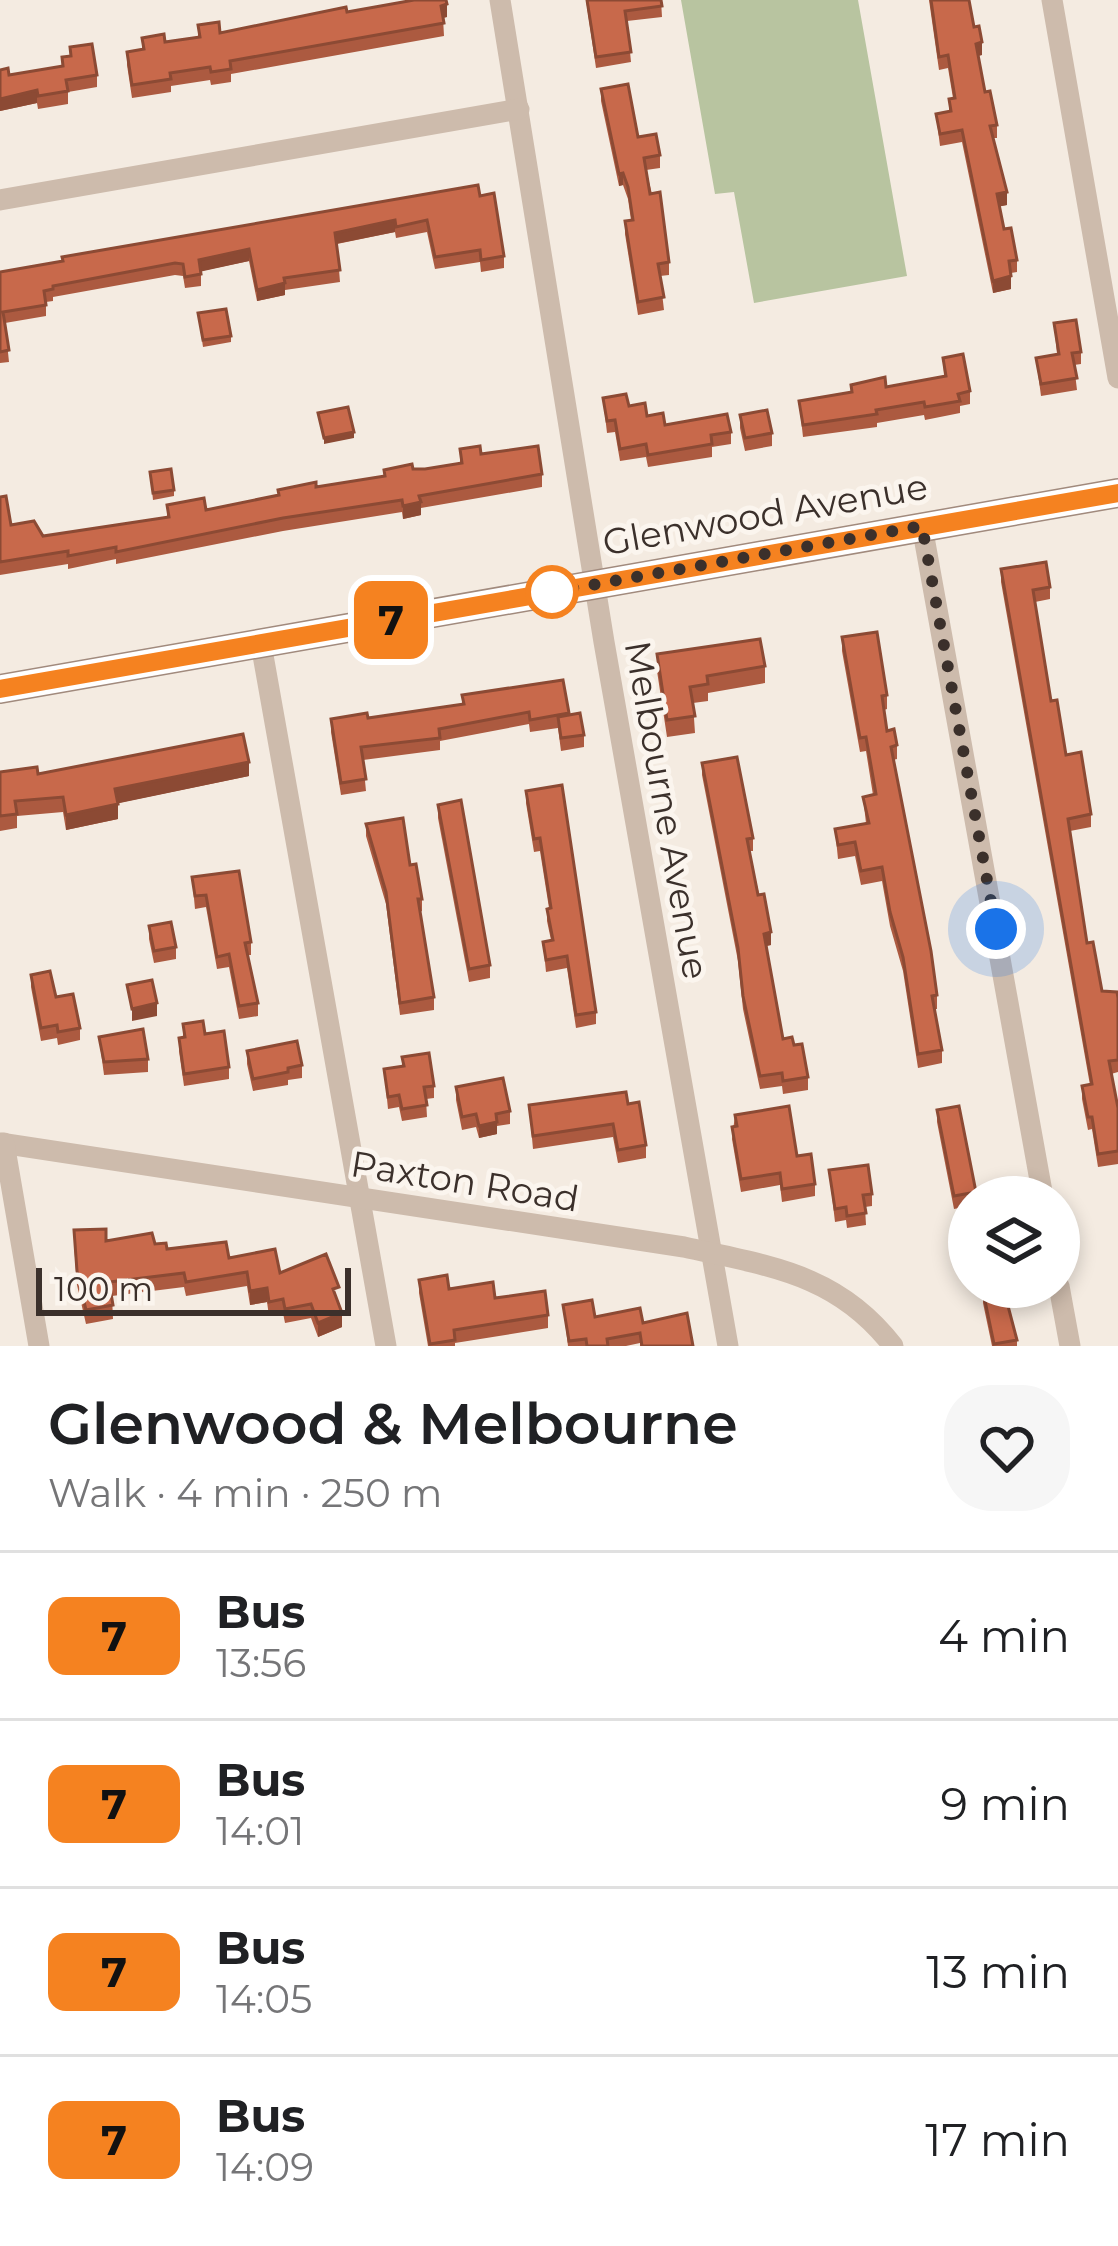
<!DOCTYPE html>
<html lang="en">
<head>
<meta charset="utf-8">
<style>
  :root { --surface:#fff; --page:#f6f6f6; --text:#202124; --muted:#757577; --line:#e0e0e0 }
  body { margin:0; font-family:Montserrat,sans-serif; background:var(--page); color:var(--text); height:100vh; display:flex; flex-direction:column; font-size:45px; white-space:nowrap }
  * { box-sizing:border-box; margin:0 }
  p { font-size:39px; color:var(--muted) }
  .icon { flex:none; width:66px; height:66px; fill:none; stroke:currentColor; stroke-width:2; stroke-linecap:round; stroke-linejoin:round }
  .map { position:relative; height:1346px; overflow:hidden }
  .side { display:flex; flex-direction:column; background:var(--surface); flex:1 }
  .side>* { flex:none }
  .badge { padding:0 24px; border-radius:18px; font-size:42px; line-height:78px }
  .tools { position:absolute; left:948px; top:1176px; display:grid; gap:24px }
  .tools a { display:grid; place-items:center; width:132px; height:132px; border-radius:50%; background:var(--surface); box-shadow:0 6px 18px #0003; font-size:60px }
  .scale { position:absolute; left:36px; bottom:30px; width:315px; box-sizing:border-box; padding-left:12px; border:6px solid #3b302b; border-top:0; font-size:33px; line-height:42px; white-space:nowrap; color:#3b302b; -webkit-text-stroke:9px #fbf5ee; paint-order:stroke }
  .you { position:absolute; width:60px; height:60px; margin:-30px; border:9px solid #fff; border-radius:50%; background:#1a73e8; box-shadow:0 0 0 18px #1a73e833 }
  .map>.badge { position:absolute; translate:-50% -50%; box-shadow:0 0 0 6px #fff }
  .round { display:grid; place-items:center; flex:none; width:126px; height:126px; border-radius:48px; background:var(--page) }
  .headline { display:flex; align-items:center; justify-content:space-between; height:204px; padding:0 48px }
  h1 { font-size:57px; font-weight:600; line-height:90px }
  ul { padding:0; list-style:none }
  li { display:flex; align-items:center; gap:36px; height:168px; padding:0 48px; border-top:3px solid var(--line) }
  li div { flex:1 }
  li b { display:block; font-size:45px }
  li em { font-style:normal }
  li .badge { min-width:132px; font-weight:700; text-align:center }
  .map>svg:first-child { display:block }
  .green { fill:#b8c4a0 }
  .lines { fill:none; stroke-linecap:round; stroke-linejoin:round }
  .street { stroke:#cdbbac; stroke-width:21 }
  .secondary { stroke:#a18a7d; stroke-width:30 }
  .wall { fill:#ac5a40 }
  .shaded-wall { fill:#8c4a34 }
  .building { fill:#c8694b; stroke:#8c4a34; stroke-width:3 }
  .line-casing { stroke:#fff; stroke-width:27 }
  .line { stroke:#f58220; stroke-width:18 }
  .walk { stroke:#3b302b; stroke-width:12; stroke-dasharray:0 21.6 }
  .stop-dot { fill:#fff; stroke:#f58220; stroke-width:6 }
  .labels { text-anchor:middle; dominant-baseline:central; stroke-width:10; stroke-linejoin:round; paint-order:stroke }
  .street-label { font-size:36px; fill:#3b302b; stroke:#fbf5ee }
</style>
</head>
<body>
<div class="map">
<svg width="1118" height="1346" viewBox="0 0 1118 1346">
  <rect width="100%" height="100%" fill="#f4ebe1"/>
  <!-- green -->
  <path class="green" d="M681 0H858L907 276 754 303 734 192 715 194Z"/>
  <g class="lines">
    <!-- street -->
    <g class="street">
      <path d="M500 0 604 642 728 1346"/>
      <path d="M1052 0 1118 378"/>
      <path d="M0 200 519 109"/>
      <path d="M922 526 1043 1197"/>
      <path d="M261 644 386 1346"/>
      <path d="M0 1143 684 1247C768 1266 837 1273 893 1346"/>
      <path d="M4 1143 39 1346"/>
      <path d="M1059 1286 1070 1346"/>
    </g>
    <!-- secondary -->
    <path class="secondary" d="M0 689 1118 493"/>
  </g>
  <!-- wall -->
  <g class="wall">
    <path d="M586 0H661L662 17 627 21 631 62 596 68Z"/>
    <path d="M929 0H969L974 27 982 55 978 56 985 92 997 125V138H993L1007 205 1000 206 1004 229 1017 260V272L1011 273V289L993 293 962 142 940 146 936 114 949 112V99L953 98 948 68 939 70Z"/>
    <path d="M347 12 447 17 443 18 444 36 231 74V82L211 85 210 80 171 86V92L132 98 127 65V52L142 49V38L165 42 198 37V25L220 33Z"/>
    <path d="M70 47 97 75V87L68 92V104L38 109 37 103 0 111V70L9 75 62 67V57L70 56Z"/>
    <path d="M601 89 638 137 660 155V168L646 170 669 262V275L660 276 664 310 638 315 625 234V221L631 220 628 199 623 185 619 186 601 101Z"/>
    <path d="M480 196 504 256V268L481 272 480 262 435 269 427 232 396 238 395 232 337 244 340 282 285 290V295L257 301 249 261 201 271V286L185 288 183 276 175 275 53 297V301L46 302V316L5 323 9 362 0 363V272Z"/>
    <path d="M198 313 231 336V342L203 347Z"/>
    <path d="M1054 323 1081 352V364L1074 365 1077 390 1041 396 1036 358 1057 354Z"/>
    <path d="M943 358 970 391V404L960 406V413L925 420 924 415 877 423V427L803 437 799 401 851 393V385L886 387 944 376Z"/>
    <path d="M603 398 629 406 665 425 731 432V444L712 447V457L648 467 646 457 620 461 615 432 607 433Z"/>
    <path d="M740 415 772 433V446L745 451 740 428Z"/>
    <path d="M460 449 542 474V487L421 508V515L403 519 402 512 283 531 116 564V559L68 569V564L0 575V497L11 525 43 536 167 517V505L206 510 316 487 384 476V470L425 469 460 463Z"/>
    <path d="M150 472 174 490V496L153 500Z"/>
    <path d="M1001 569 1050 587V599L1035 602 1051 701 1066 755 1091 814V827L1070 831 1087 943 1102 991 1118 998V1072L1111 1074 1118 1108V1164L1098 1167 1092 1129 1088 1130 1082 1099V1086L1090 1085 1001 582Z"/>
    <path d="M842 637 887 695V709L884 710 887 731 897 745V759L893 760 937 995V1009H934L942 1050V1063L918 1068 903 971 890 926 882 881 861 885 855 856 838 859 835 829 866 823 863 797 873 795 866 751 860 752 842 651Z"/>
    <path d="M657 654 765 666V683L708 693V701L693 703 695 733 667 737 657 671Z"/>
    <path d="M462 695 569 715 584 735V747L561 751 558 728 530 732 529 724 440 741V750L363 760 366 791 341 795 331 732V719L368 718 462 704Z"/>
    <path d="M702 763 753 838V851H749L771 945 767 946 783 1039 794 1045 808 1077V1090L783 1094 782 1086 760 1089 743 1009 738 961 702 775Z"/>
    <path d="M0 772 38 774 249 776 118 803V819L66 830 63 812 17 816V828L0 831Z"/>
    <path d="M526 791 596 1012V1024L576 1028 567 968 546 972 543 942 551 940 547 921V909L549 908 540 851 534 852 526 803Z"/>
    <path d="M438 805 490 965V978L469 982 438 818Z"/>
    <path d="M366 824 410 865 422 899V911L420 912 434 997V1010L400 1015 386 904 366 836Z"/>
    <path d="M192 877 251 942V955H248L258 1003V1016L239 1019 229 967 217 969 206 907 195 909Z"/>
    <path d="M149 926 176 947V959L154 963 149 939Z"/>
    <path d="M31 975 56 997 80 1028V1040L58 1045 57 1038 41 1041 31 987Z"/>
    <path d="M183 1024 205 1034 229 1067V1079L184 1086 179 1051V1038H183Z"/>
    <path d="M99 1037 148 1059V1072L104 1075Z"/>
    <path d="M247 1051 302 1065V1078L288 1080V1085L253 1091 247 1064Z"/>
    <path d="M402 1057 434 1086V1098L426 1099 427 1117 402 1121 399 1107 388 1109 384 1069 402 1066Z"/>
    <path d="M456 1087 510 1111V1124L497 1126V1134L479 1138 476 1127 462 1130 456 1100Z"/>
    <path d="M628 1104 646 1145V1158L618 1163 613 1137 533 1149 529 1105Z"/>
    <path d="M937 1110 976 1192V1197H969V1206L954 1209 937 1122Z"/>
    <path d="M735 1115 797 1156 815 1184V1196L782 1202 780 1185 741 1192 732 1139Z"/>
    <path d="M829 1170 872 1194V1206L865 1207 866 1225 847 1228 846 1220 835 1222Z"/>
    <path d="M106 1241 155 1244 167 1249 229 1258 280 1273 339 1301H337L342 1327 318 1337 311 1318 285 1323 283 1313 269 1316 267 1302 250 1305 247 1286 186 1296 184 1287 112 1296 113 1319 86 1324 77 1285 74 1244Z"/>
    <path d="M419 1280 449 1289 495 1298 548 1315V1328L455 1343V1346H428L419 1293Z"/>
    <path d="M983 1291 1017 1340V1346H992L983 1303Z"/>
    <path d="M563 1305 595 1317 643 1323 693 1346H640V1343L626 1346H568Z"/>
  </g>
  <!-- shaded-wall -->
  <g class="shaded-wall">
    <path d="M447 4V17L441 18V6Z"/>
    <path d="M982 42V55L976 56V44Z"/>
    <path d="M37 90V103L0 111V99Z"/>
    <path d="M623 173V185L619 186V174Z"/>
    <path d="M1007 192V205L997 207V194Z"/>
    <path d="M395 220V232L335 244V233Z"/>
    <path d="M249 249V261L199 272V260Z"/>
    <path d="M1011 276V289L993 293V281Z"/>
    <path d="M285 283V295L257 301V290Z"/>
    <path d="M354 432V438L324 444V438Z"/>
    <path d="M421 502V515L403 519V506Z"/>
    <path d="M249 762V776L115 804V789Z"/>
    <path d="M118 804V819L66 830V815Z"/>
    <path d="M771 932V945L764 946V934Z"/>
    <path d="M157 1003V1016L132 1021V1009Z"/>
    <path d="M497 1122V1134L479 1138V1126Z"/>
    <path d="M267 1288V1302L250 1305V1291Z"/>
    <path d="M342 1313V1327L318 1337V1323Z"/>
  </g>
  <!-- building -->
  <g class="building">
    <path d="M414 0H446L447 4 441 6 444 23 230 61 231 69 211 72 210 67 170 73 171 79 132 85 127 52 144 49 142 38 164 34 165 42 200 37 198 25 219 22 220 33 346 7 347 12Z"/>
    <path d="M587 0H661L662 6 625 11 631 52 596 57Z"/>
    <path d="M931 0H969L974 27 979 26 982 42 976 44 985 92 990 91 997 125 990 126 1007 192 997 194 1004 229 1011 228 1017 260 1009 261 1011 276 993 281 962 130 940 134 936 114 951 111 949 99 955 98 948 55 939 57Z"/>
    <path d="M92 44 97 75 66 80 68 91 38 96 37 90 0 99V70L8 68 9 75 63 66 62 57 71 56 70 47Z"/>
    <path d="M628 84 638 137 656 134 660 155 644 158 650 194 660 192 669 262 658 264 664 297 638 302 625 221 633 220 628 187 623 173 619 174 601 89Z"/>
    <path d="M478 185 480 196 494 193 504 256 481 260 480 250 435 257 427 220 396 227 395 220 335 233 340 270 284 278 285 283 257 290 249 249 199 260 201 274 185 277 183 264 175 263 53 286V289L44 291 46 305 3 312 9 350 0 352V272L63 261 62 257Z"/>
    <path d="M226 309 231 336 203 340 198 313Z"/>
    <path d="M1076 320 1081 352 1072 353 1077 378 1041 384 1036 358 1059 354 1054 323Z"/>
    <path d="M963 354 970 391 958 394 960 401 925 407 924 402 876 410 877 414 803 425 799 401 852 392 851 385 885 377 886 387 946 376 943 358Z"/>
    <path d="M626 394 629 406 645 403 647 416 663 413 665 425 727 414 731 432 711 435 712 444 648 455 646 444 620 449 615 420 607 421 603 398Z"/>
    <path d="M348 407 354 432 324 438 318 413Z"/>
    <path d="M767 410 772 433 745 438 740 415Z"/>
    <path d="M480 446 481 454 538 446 542 474 419 496 421 502 403 506 402 500 283 518 116 552V547L68 556V551L0 562V497L6 496 11 525 34 521 43 536 169 517 167 505 204 498 206 510 279 495 278 490 316 482V487L385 476 384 470 412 464 413 469H425L462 463 460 449Z"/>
    <path d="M171 469 174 490 153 493 150 472Z"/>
    <path d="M1046 562 1050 587 1033 590 1051 701 1057 700 1066 755 1081 752 1091 814 1068 819 1087 943 1093 942 1102 991 1117 992 1118 998V1060L1109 1061 1118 1108V1151L1098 1154 1092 1117H1088L1082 1086 1092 1084 1001 569Z"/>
    <path d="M877 632 887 695 882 696 887 731 894 729 897 745 891 747 931 951 937 995 932 996 942 1050 918 1054 903 957 890 912 882 867 861 871 855 842 838 845 835 829 869 823 863 797 876 794 866 737 860 738 842 637Z"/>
    <path d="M760 639 765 666 707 676 708 684 690 687 695 716 667 720 657 654Z"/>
    <path d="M563 680 569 713 530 720 529 712 439 729 440 738 361 747 366 779 341 783 331 719 367 713 368 718 464 704 462 695Z"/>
    <path d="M580 713 584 735 561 738 558 717Z"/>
    <path d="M243 734 249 762 115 789 118 804 66 815 63 797 15 801 17 814 0 816V772L37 767 38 774Z"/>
    <path d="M737 757 753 838 747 839 758 895 764 894 771 932 764 934 783 1039 792 1037 794 1045 802 1044 808 1077 783 1081 782 1073 760 1076 743 996 738 948 702 763Z"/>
    <path d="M562 785 596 1012 576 1015 567 956 546 960 543 942 553 940 547 909 551 908 540 838 534 839 526 791Z"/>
    <path d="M461 800 490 965 469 969 438 805Z"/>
    <path d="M403 818 410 865 416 864 422 899H418L434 997 400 1003 386 892 366 824Z"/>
    <path d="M239 871 251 942 245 943 258 1003 239 1006 229 954 217 957 206 895 195 896 192 877Z"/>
    <path d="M171 922 176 947 154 951 149 926Z"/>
    <path d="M50 971 56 997 73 994 80 1028 58 1032 57 1025 41 1028 31 975Z"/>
    <path d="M152 980 157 1003 132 1009 127 985Z"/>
    <path d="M203 1021 205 1034 224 1031 229 1067 184 1074 179 1038 185 1037 183 1024Z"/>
    <path d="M143 1029 148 1059 104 1062 99 1037Z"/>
    <path d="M297 1041 302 1065 288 1068V1072L253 1079 247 1051Z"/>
    <path d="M429 1053 434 1086 424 1087 427 1105 402 1109 399 1095 388 1097 384 1069 404 1066 402 1057Z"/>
    <path d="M503 1078 510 1111 496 1114 497 1122 479 1126 476 1114 462 1117 456 1087Z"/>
    <path d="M626 1092 628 1104 639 1102 646 1145 618 1150 613 1124 533 1136 529 1105Z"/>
    <path d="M789 1106 797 1156 811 1154 815 1184 782 1189 780 1173 741 1179 732 1127 737 1126 735 1115Z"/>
    <path d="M959 1106 976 1192 954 1196 937 1110Z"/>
    <path d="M868 1165 872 1194 863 1195 866 1213 847 1216 846 1207 835 1209 829 1170Z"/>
    <path d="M106 1229V1241L152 1233 155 1244 166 1243 167 1249 226 1242 229 1258 275 1249 280 1273 326 1254 339 1287 333 1289 342 1313 318 1323 311 1304 285 1309 283 1299 269 1302 267 1288 250 1291 247 1272 186 1282 184 1273 109 1282 113 1305 86 1310 77 1271 74 1230Z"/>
    <path d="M447 1275 449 1289 493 1282 495 1298 545 1291 548 1315 454 1330 455 1340 430 1344 419 1280Z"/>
    <path d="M1003 1287 1017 1340 994 1344 983 1291Z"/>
    <path d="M592 1300 595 1317 640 1308 643 1323 687 1313 693 1346H642L640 1333 607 1339 608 1346H587L586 1339 569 1341 563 1305Z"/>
  </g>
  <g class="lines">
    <defs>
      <path id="line" d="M0 689 1118 493"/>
    </defs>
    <!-- line casing -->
    <use href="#line" class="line-casing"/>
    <!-- line -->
    <use href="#line" class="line"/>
    <!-- walk -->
    <path class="walk" d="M552 592 922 526 996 929"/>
  </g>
  <!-- markers -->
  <circle class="stop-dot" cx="552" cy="592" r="24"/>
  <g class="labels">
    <!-- street labels -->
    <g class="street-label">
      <text transform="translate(765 514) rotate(-10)">Glenwood Avenue</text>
      <text transform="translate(667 810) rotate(80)">Melbourne Avenue</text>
      <text transform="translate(465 1181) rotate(9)">Paxton Road</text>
    </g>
  </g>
</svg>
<div class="tools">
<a><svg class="icon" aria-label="layers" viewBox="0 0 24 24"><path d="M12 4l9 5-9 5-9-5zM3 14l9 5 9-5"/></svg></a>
</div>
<div class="scale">100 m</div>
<div class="you" style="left:996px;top:929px"></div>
<b class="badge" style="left:391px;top:620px;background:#f58220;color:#111">7</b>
</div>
<section class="side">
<div class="headline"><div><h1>Glenwood &amp; Melbourne</h1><p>Walk · 4 min · 250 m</p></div><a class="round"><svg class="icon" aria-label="heart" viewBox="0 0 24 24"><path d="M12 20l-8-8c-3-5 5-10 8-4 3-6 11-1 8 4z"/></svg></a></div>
<ul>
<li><span class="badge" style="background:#f58220;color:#111">7</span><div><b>Bus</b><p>13:56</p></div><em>4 min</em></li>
<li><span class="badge" style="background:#f58220;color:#111">7</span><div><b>Bus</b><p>14:01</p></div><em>9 min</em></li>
<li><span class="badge" style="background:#f58220;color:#111">7</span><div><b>Bus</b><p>14:05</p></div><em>13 min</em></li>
<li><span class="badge" style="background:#f58220;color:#111">7</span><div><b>Bus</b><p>14:09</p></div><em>17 min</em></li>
</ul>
</section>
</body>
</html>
